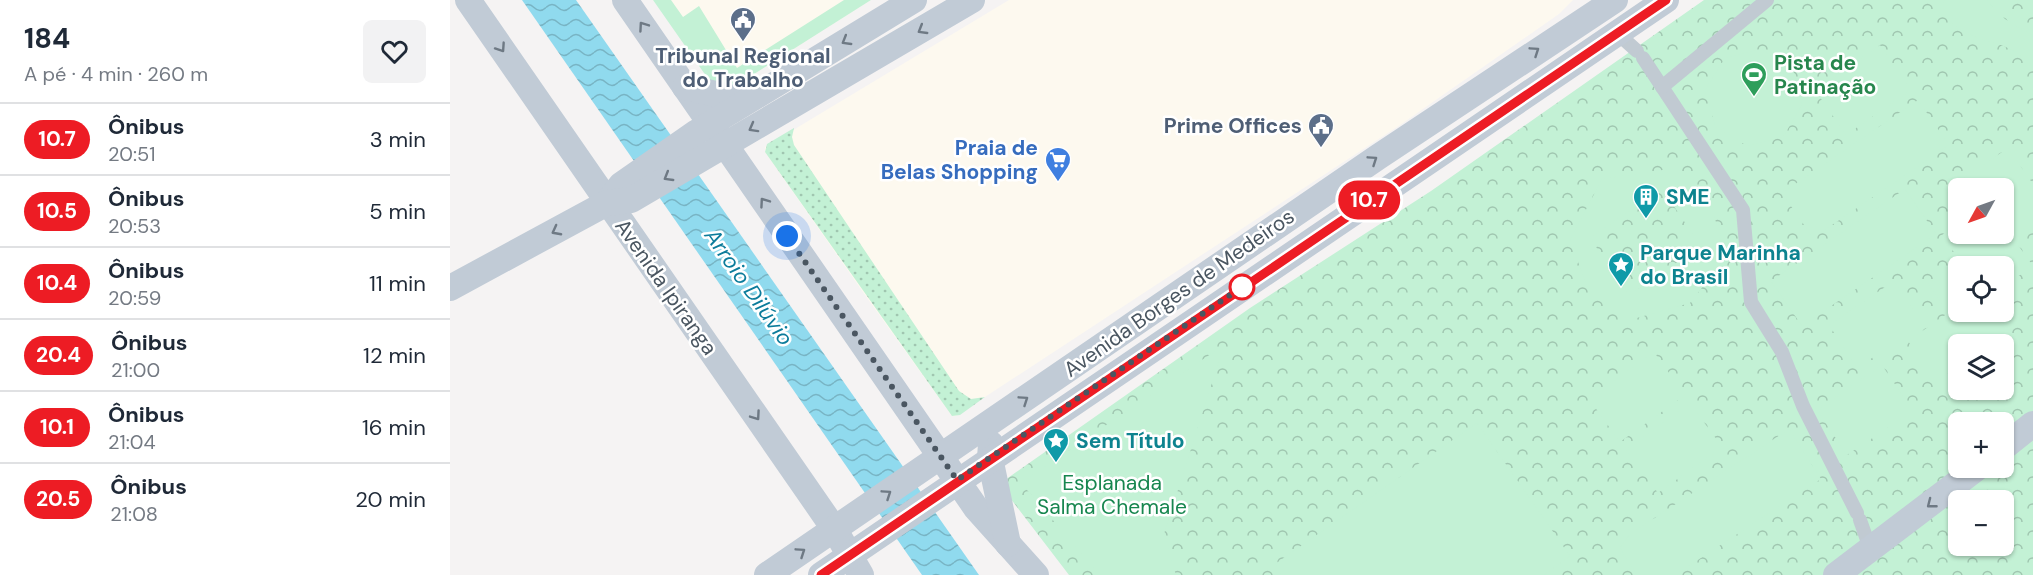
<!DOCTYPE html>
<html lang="pt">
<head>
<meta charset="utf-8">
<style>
  :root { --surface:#fff; --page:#f2f2f3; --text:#1f2937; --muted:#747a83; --line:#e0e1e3 }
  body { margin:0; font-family:"DM Sans",sans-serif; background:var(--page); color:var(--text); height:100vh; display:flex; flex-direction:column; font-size:22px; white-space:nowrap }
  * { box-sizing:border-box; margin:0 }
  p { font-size:20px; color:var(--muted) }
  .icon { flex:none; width:33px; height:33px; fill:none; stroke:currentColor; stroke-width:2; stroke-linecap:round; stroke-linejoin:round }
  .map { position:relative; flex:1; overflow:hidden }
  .sheet { display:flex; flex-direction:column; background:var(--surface); width:450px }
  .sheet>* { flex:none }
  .badge { padding:0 12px; border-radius:20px; font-size:21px; line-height:39px }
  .needle { width:39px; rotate:230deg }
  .buttons { position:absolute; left:1498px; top:178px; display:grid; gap:12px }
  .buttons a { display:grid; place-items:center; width:66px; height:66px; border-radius:9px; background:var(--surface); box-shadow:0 2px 4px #0004; font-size:30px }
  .you { position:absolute; width:30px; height:30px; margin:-15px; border:4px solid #fff; border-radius:50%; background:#1a73e8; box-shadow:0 0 0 9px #1a73e833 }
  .map>.badge { position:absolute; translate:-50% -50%; box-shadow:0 0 0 3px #fff }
  .round { display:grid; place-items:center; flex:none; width:63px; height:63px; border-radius:9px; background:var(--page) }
  .head { display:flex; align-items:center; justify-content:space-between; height:102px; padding:0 24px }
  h1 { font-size:28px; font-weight:700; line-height:45px }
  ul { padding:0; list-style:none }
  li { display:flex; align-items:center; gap:18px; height:72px; padding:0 24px; border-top:2px solid var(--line) }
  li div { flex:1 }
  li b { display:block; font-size:22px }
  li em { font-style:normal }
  li .badge { min-width:66px; font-weight:700; text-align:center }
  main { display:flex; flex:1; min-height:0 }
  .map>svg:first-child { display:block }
  .commercial { fill:#fdf9ef }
  .grass { fill:url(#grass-dots) }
  .park { fill:url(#park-crowns); fill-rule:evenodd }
  .garden { fill:#c3f1d5; fill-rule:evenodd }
  .water { fill:url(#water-waves) }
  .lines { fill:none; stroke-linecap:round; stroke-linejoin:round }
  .pedestrian { stroke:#c1cad2; stroke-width:14 }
  .secondary { stroke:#c1cbd6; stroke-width:26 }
  .oneway { stroke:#6e7984 }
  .line-casing { stroke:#fff; stroke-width:14 }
  .line { stroke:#ed1c24; stroke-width:9 }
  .walk { stroke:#4a5661; stroke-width:6; stroke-dasharray:0 10.8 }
  .stop-dot { fill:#fff; stroke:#ed1c24; stroke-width:3 }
  .labels { text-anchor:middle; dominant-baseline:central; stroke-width:5; stroke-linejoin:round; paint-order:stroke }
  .service-label { font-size:21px; font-weight:bold; fill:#4e5e75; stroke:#fff }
  .leisure-label { font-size:21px; font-weight:bold; fill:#27864d; stroke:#fff; text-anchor:start }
  .shop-label { font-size:21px; font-weight:bold; fill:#366cbe; stroke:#fff; text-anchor:end }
  .culture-label { font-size:21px; font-weight:bold; fill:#0d838f; stroke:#fff; text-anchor:start }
  .street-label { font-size:21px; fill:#4a5661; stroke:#fff }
  .park-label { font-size:21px; fill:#17864f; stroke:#fff }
  .water-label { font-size:22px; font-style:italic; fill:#0c7c9b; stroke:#fff }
</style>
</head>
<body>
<main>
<section class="sheet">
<div class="head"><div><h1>184</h1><p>A pé · 4 min · 260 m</p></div><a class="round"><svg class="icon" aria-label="heart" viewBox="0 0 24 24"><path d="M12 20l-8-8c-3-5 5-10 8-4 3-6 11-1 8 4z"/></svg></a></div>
<ul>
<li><span class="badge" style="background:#ed1c24;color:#fff">10.7</span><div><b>Ônibus</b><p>20:51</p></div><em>3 min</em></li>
<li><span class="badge" style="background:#ed1c24;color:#fff">10.5</span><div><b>Ônibus</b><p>20:53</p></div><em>5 min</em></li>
<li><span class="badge" style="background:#ed1c24;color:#fff">10.4</span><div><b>Ônibus</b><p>20:59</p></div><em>11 min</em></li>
<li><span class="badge" style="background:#ed1c24;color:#fff">20.4</span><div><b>Ônibus</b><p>21:00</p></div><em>12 min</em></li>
<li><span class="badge" style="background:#ed1c24;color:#fff">10.1</span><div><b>Ônibus</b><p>21:04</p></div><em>16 min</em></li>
<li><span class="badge" style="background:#ed1c24;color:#fff">20.5</span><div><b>Ônibus</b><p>21:08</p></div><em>20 min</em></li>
</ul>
</section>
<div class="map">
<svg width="1583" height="575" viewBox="0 0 1583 575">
  <defs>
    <pattern id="grass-dots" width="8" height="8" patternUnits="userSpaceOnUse" patternTransform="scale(1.5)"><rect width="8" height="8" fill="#c3f1d5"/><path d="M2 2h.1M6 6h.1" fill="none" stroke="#a0c6b0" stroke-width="1.8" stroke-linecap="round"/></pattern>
    <pattern id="park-crowns" width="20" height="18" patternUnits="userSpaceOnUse" patternTransform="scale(1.5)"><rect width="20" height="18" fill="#c3f1d5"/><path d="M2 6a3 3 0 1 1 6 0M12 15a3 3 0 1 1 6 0" fill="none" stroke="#a0c6b0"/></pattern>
    <pattern id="water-waves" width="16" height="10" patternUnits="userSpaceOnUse" patternTransform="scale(1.5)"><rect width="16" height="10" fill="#90daee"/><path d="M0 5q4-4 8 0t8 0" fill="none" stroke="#78b4c4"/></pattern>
  </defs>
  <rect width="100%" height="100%" fill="#f5f3f3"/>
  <!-- commercial -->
  <g class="commercial">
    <path d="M203 0H421L279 90Z"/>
    <path d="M559 0H1123L1109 14 950 125 506 416H502L415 295 315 152V147Z"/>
  </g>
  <!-- grass -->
  <path class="grass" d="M344 128 342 137 344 145 509 391 521 399 535 397 510 415 502 416 315 152 317 144Z"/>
  <!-- park -->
  <path class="park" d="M1254 0H1583V575H619L557 494 555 480 800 308 981 191ZM1509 189H1554V234H1509ZM1509 267H1554V312H1509ZM1509 345H1554V390H1509ZM1509 423H1554V468H1509ZM1509 501H1554V546H1509Z"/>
  <!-- garden -->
  <g class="garden">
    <path d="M203 0H221L233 17 249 6 287 68 394 0H421L279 90 261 83Z"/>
    <path d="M1495 0H1537L1555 19 1583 36V66C1558 43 1552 47 1523 36 1515 33 1506 26 1499 21L1493 3Z"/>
    <path d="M1430 45 1461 90 1396 135 1365 90Z"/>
    <path d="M1311 49 1343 69 1352 105 1333 137 1297 146 1265 126 1255 90 1275 58Z"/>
    <path d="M1468 100 1499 145 1363 238 1332 193Z"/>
    <path d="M1558 148 1583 184V220L1561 235 1583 266 1554 286V267H1509V312L1554 311 1565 328 1540 345H1509V366L1486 382 1458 341 1498 313 1478 283 1510 261 1492 235 1509 223V234H1554V189H1509V209L1496 190Z"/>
    <path d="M1219 169 1260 203 1271 238 1262 275 1240 303 1183 319 1138 289 1120 240 1152 179ZM1208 183 1251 246 1179 295 1140 238 1191 203 1187 197Z"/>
    <path d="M1455 189 1486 234 1352 326 1321 281Z"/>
    <path d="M1444 281 1473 324 1407 368 1379 325Z"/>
    <path d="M774 345 714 534 726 575H650L571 483Z"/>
    <path d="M1204 352 1235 395 1170 442 1139 399Z"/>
    <path d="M1432 365 1463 411 1397 455 1367 410Z"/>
    <path d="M1240 403 1272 447 1208 493 1176 450Z"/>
    <path d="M1027 423 1120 556 1094 575H832L825 564Z"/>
    <path d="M1339 429 1371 479 1225 575H1187L1170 548 1179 535Z"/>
  </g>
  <!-- water -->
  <path class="water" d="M72 0H126L529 575H472Z"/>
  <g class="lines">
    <!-- pedestrian -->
    <g class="pedestrian">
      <path d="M1167 33 1187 51"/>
      <path d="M1193 58 1293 210 1301 302 1332 352 1353 406 1407 513"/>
      <path d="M1212 87 1317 0"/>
      <path d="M1410 520 1421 551"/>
    </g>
    <!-- secondary -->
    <g class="secondary">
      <path d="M18 0 385 530 411 575"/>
      <path d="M175 0 526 508 586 575"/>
      <path d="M235 87 283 98 305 96"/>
      <path d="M157 203 171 185 247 132 464 0"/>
      <path d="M0 288 157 203 181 200 522 0"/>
      <path d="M541 444 540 458 558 544"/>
      <path d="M1554 447 1583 424"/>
      <path d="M317 575 928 157 1165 0"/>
      <path d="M371 575 1216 0"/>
      <path d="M1386 575 1527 468"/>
    </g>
  </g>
  <!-- one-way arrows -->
  <defs><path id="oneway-chevron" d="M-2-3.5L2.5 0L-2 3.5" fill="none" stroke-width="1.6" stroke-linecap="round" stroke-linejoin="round" transform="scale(1.5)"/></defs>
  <g class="oneway">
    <use href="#oneway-chevron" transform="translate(193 26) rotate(-125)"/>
    <use href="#oneway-chevron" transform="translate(472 30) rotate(149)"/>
    <use href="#oneway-chevron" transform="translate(396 41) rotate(149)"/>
    <use href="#oneway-chevron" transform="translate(51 48) rotate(56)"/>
    <use href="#oneway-chevron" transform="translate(1085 51) rotate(-34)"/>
    <use href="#oneway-chevron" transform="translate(303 128) rotate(151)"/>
    <use href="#oneway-chevron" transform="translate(923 160) rotate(-34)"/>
    <use href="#oneway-chevron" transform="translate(218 177) rotate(149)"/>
    <use href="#oneway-chevron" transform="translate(314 202) rotate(-125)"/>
    <use href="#oneway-chevron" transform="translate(106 231) rotate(152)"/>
    <use href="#oneway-chevron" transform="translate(574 400) rotate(-34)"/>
    <use href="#oneway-chevron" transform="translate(306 416) rotate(55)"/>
    <use href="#oneway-chevron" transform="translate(437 494) rotate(-34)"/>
    <use href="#oneway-chevron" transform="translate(1481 504) rotate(142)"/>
    <use href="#oneway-chevron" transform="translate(351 552) rotate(-34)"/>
  </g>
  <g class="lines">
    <defs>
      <path id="line" d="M371 575 1216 0"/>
    </defs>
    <!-- line casing -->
    <use href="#line" class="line-casing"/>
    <!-- line -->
    <use href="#line" class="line"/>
    <!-- walk -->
    <path class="walk" d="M337 236 507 480 792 287"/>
  </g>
  <!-- icons -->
  <defs>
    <symbol id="civic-pin" viewBox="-11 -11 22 30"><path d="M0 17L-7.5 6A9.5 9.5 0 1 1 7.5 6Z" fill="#5c6f8a" stroke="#fff"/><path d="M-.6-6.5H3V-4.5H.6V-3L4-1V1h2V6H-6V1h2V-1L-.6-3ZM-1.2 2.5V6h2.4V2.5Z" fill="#fff"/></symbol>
    <symbol id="stadium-pin" viewBox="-11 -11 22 30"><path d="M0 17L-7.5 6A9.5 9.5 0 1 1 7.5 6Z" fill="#2e9e5b" stroke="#fff"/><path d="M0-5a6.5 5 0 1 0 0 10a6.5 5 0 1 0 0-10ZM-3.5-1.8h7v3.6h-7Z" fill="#fff"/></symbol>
    <symbol id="supermarket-pin" viewBox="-11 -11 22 30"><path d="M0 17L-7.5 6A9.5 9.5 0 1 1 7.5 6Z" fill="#3f7fe0" stroke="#fff"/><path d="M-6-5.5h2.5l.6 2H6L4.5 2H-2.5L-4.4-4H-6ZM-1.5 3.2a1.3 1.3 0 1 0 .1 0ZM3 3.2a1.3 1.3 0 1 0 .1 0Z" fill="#fff"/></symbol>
    <symbol id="building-pin" viewBox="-11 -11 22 30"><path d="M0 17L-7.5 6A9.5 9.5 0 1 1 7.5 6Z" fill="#0f9aa8" stroke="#fff"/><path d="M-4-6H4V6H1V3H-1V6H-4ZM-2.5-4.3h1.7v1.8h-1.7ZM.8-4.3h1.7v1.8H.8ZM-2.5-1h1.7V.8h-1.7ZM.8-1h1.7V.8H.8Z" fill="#fff"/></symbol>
    <symbol id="sight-pin" viewBox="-11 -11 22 30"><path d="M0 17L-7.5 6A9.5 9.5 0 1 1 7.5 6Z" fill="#0f9aa8" stroke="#fff"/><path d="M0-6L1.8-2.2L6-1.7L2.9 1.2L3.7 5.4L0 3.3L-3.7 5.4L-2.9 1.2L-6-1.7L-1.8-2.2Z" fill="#fff"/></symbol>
  </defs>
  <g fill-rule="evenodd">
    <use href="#civic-pin" x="278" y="5" width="30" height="40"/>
    <use href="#stadium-pin" x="1289" y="60" width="30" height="40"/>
    <use href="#civic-pin" x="856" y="111" width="30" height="40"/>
    <use href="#supermarket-pin" x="593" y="145" width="30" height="40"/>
    <use href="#building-pin" x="1181" y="182" width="30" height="40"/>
    <use href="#sight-pin" x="1156" y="250" width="30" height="40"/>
    <use href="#sight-pin" x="591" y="426" width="30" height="40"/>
  </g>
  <!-- markers -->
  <circle class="stop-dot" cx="792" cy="287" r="12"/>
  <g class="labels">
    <!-- service labels -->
    <g class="service-label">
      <text x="293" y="56">Tribunal Regional<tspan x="293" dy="24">do Trabalho</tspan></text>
      <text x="852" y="126" text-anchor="end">Prime Offices</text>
    </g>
    <!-- leisure labels -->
    <g class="leisure-label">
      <text x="1324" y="63">Pista de<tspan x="1324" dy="24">Patinação</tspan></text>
    </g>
    <!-- shop labels -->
    <g class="shop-label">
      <text x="588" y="148">Praia de<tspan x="588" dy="24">Belas Shopping</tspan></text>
    </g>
    <!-- culture labels -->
    <g class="culture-label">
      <text x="1216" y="197">SME</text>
      <text x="1190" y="253">Parque Marinha<tspan x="1190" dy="24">do Brasil</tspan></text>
      <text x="626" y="441">Sem Título</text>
    </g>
    <!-- street labels -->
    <g class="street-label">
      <text transform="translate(216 287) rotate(55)">Avenida Ipiranga</text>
      <text transform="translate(729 293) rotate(-35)">Avenida Borges de Medeiros</text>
    </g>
    <!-- park labels -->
    <g class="park-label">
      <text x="662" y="483">Esplanada<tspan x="662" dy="24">Salma Chemale</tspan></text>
    </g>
    <!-- water labels -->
    <g class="water-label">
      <text transform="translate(299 287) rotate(55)">Arroio Dilúvio</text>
    </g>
  </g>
</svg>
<div class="buttons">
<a><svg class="needle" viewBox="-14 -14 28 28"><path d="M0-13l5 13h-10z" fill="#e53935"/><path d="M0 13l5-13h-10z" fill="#747a83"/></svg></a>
<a><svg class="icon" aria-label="locate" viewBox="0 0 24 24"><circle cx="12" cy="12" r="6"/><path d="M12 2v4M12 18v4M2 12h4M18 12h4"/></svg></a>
<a><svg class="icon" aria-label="layers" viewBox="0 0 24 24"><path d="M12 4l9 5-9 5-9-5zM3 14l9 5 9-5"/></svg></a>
<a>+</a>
<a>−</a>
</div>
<div class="you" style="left:337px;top:236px"></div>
<b class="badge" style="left:919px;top:200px;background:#ed1c24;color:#fff">10.7</b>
</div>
</main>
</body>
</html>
